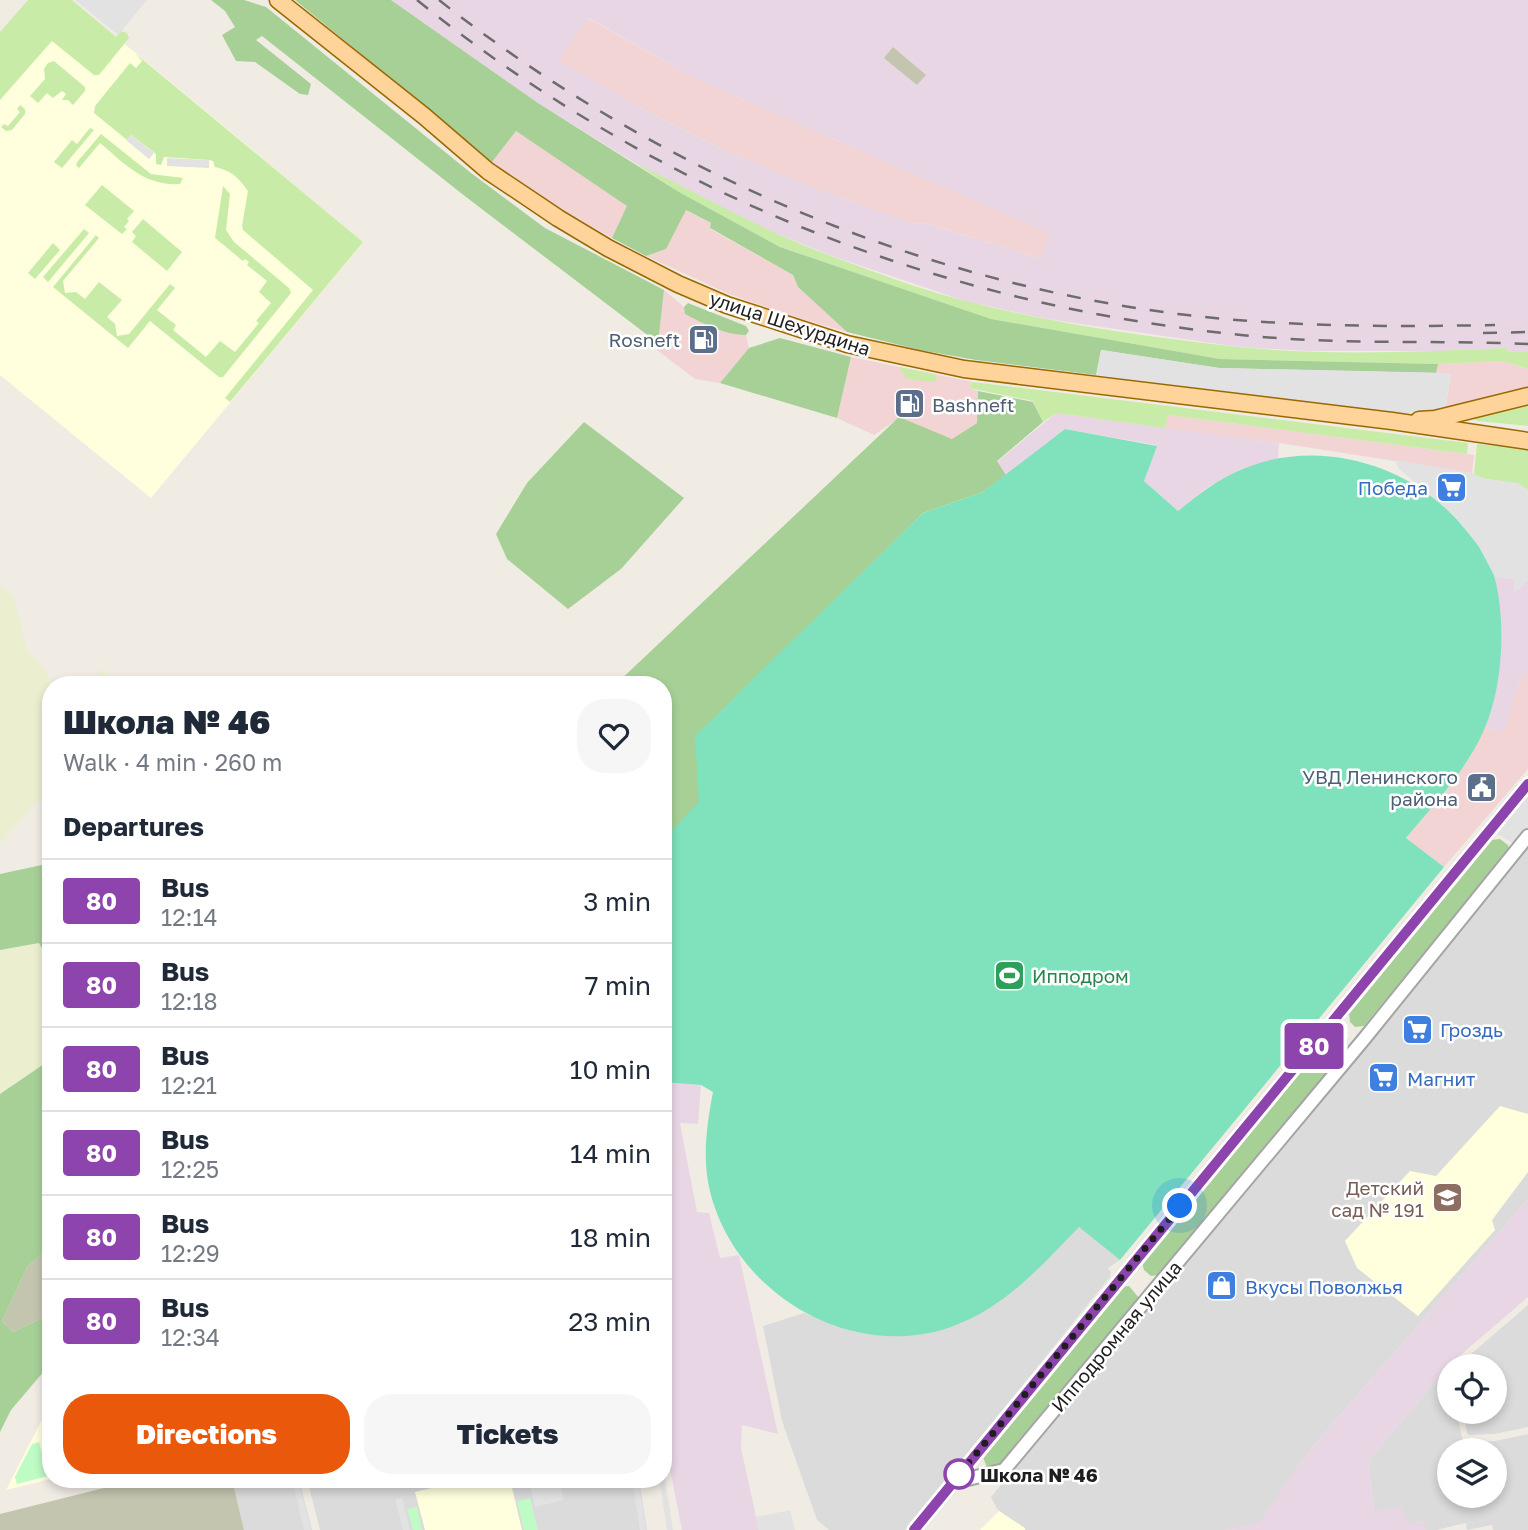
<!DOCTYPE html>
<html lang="en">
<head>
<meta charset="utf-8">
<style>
  :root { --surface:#fff; --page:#f6f6f7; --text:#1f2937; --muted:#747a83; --line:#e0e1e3; --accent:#ea580c }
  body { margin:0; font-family:"Golos Text",sans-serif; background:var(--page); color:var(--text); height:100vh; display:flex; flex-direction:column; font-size:26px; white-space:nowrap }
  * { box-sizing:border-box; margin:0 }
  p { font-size:23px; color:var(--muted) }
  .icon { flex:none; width:38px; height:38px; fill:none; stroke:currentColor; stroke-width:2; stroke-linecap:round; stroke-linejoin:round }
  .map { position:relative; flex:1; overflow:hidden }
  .sheet { position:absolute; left:42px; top:676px; width:630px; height:812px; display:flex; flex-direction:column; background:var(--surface); border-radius:28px; box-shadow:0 4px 10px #0003 }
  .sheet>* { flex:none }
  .badge { padding:0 14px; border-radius:5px; font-size:24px; line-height:46px }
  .controls { position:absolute; left:1437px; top:1354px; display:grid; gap:14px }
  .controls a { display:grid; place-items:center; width:70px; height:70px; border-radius:50%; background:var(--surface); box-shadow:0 4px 10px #0003; font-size:35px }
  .you { position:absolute; width:35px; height:35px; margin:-18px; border:5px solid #fff; border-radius:50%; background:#1a73e8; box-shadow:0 0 0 10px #1a73e833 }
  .map>.badge { position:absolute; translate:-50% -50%; box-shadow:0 0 0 4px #fff }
  h2 { padding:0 21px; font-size:26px; line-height:63px }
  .round { display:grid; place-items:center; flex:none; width:74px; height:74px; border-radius:28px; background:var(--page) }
  .summary { display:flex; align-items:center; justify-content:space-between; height:119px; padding:0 21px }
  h1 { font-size:33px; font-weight:800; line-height:52px }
  .cta { display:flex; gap:14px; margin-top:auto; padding:14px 21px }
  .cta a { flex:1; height:80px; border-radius:28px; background:var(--accent); color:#fff; font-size:28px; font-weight:800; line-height:80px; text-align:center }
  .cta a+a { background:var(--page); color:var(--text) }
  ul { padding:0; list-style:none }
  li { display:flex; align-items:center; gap:21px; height:84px; padding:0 21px; border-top:2px solid var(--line) }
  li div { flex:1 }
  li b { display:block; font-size:26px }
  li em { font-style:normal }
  li .badge { min-width:77px; font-weight:700; text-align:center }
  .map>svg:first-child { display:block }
  .residential { fill:#dcdbdb; fill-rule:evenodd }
  .commercial { fill:#f1d4d3 }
  .industrial { fill:#e9d6e5; fill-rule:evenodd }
  .education { fill:#ffffde }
  .construction { fill:#c4c5af }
  .farmland { fill:#ecefcf }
  .grass { fill:#c8eca8 }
  .forest { fill:#a7d097 }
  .park { fill:#bffbc5 }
  .pitch { fill:#7fe2bd }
  .parking { fill:#e2e2e2 }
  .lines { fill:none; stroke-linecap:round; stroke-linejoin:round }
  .minor-casing { stroke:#a5a5a5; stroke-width:16 }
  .major-casing { stroke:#996800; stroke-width:19 }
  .minor { stroke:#fff; stroke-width:12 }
  .major { stroke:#ffd49a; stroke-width:16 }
  .rail { stroke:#6c6c6c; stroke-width:2.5; stroke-dasharray:14 14; stroke-linecap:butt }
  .line-casing { stroke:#fff; stroke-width:16 }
  .line { stroke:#8e44ad; stroke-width:10 }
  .walk { stroke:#1e1e1e; stroke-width:7; stroke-dasharray:0 12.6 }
  .stop-dot { fill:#fff; stroke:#8e44ad; stroke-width:3.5 }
  .labels { text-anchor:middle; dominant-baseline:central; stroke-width:5; stroke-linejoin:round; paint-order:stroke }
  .street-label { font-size:19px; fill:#1e1e1e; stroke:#fff }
  .service-label { font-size:19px; fill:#4e5e75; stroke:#fff; text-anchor:end }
  .shop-label { font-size:19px; fill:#366cbe; stroke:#fff; text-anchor:start }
  .leisure-label { font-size:19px; fill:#27864d; stroke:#fff; text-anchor:start }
  .education-label { font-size:19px; fill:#785e54; stroke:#fff; text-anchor:end }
  .stop-label { font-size:19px; font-weight:bold; fill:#1e1e1e; stroke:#fff; text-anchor:start }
</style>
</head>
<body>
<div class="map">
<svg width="1528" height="1530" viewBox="0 0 1528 1530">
  <rect width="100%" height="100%" fill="#f0ece4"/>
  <!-- residential -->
  <g class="residential">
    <path d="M1528 844V1199L1309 1451 1259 1524 1225 1530H1025L997 1509 991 1497Z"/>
    <path d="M1080 1227 1120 1260 1108 1268 1111 1272 1110 1277 905 1530H829L817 1520 782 1421 763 1326 804 1313 838 1327Z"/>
    <path d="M1528 1305V1427L1494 1434 1469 1435 1467 1433 1463 1412H1494V1367L1457 1366Z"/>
    <path d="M1449 1365V1412H1457L1463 1443 1495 1441 1528 1434V1530H1493L1492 1525 1467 1530 1466 1523 1436 1530H1425L1423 1521 1408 1525 1374 1512 1368 1461ZM1449 1451H1494V1496H1449Z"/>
    <path d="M232 1479H299L312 1530H244Z"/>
    <path d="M307 1479H639L647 1530H320Z"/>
  </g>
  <!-- commercial -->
  <g class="commercial">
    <path d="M588 18 694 78 1049 233 1041 259 930 224 912 223 814 188 726 151 650 113 558 60Z"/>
    <path d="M516 131 628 206 612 238 548 201 492 162Z"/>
    <path d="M685 210 712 224 710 229 793 275 798 287 847 332 788 315 729 294 646 256 666 249Z"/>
    <path d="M664 290 684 307 746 335 749 348 720 383 695 379 657 350Z"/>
    <path d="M851 357 973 382 969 388 978 391 977 423 952 439 899 418 874 435 837 418Z"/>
    <path d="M1503 361 1528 369V389L1507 391 1445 410 1451 374 1436 373 1438 364Z"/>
    <path d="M1168 415 1474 455 1472 473 1279 443 1165 428Z"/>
    <path d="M1528 671V769L1444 867 1406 838 1447 790 1472 754 1483 727 1504 732 1520 680Z"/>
  </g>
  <!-- industrial -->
  <g class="industrial">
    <path d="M391 0H1528V352H1508L1507 348 1445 351H1309L1239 347 1047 319 965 301 829 255 759 226 635 163 538 103ZM589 18 694 78 1049 233 1041 259 929 224 912 223 814 188 726 151 650 113 558 60Z"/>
    <path d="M1056 413 1279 443 1278 459 1241 469 1208 487 1178 511 1144 481 1156 445 1065 429 1006 475 997 462Z"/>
    <path d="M1495 577 1514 579V593L1528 580V671L1520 680 1504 732 1483 727 1491 712 1501 632Z"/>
    <path d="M663 1082 701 1085 698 1124 680 1123 697 1212 709 1213 720 1258 739 1255 778 1434 742 1425 741 1448 759 1530H682L663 1434Z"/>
    <path d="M1528 1199V1297L1449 1365 1368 1461 1374 1512 1401 1506 1408 1524 1424 1521 1425 1530H1225L1259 1523 1309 1451Z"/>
  </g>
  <!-- education -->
  <g class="education">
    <path d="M43 32 115 36 363 242 151 498 0 375V83Z"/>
    <path d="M1500 1106 1528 1114V1172L1492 1220 1495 1230 1418 1316 1357 1268 1345 1241 1410 1171 1436 1176Z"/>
    <path d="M51 1404V1479L6 1490 49 1406Z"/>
    <path d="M469 1479H510L522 1530H425L415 1492Z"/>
    <path d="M999 1511 1025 1528V1530H980Z"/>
  </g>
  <!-- construction -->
  <g class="construction">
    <path d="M893 47 926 75 917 85 884 58Z"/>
    <path d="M51 1246V1314L13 1332 2 1321 27 1267Z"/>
    <path d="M140 1479H232L244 1530H0V1514Z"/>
  </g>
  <!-- farmland -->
  <g class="farmland">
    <path d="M0 585 14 596 27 650 47 673 51 688V804L38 800 0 844Z"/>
    <path d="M100 668 120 684H94Z"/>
    <path d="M39 943 51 964V1041L44 1064 0 1094V950Z"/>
  </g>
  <!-- grass -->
  <g class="grass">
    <path d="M28 0H72L116 37 121 31 127 33 129 38 99 75H94L52 41 0 100V32Z"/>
    <path d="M136 54 363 242 230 402 225 398 313 290 243 230 242 226 248 191C238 177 232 171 215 167L213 161 209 160 164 157 161 165 156 164V154L131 135 127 140 94 113 95 106 130 63 136 68 142 61Z"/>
    <path d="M54 61 85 87V91L73 105 68 100H62L66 94 62 91 53 98 47 93 38 103 30 96 45 79 44 69 48 63Z"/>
    <path d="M20 105 25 109V114L12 130 6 131 1 127 4 124 8 126 20 112 17 109Z"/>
    <path d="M90 128 94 130 62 168 54 162 72 140 77 144Z"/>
    <path d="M101 134 151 174 183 178 180 184C144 186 125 164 100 143L79 168 76 165 78 161Z"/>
    <path d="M635 163C700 194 763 231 831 256 875 272 921 290 966 301 1055 324 1147 337 1238 347 1327 356 1418 352 1507 348L1508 352H1528V369L1503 361 1438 364 1220 359 991 319 780 247 679 192Z"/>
    <path d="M102 185 134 211 127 219 129 221 124 227 127 229 122 234 85 205Z"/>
    <path d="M223 186 230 194 226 230 234 242 289 288 291 293 223 377H219L150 321 128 348 53 287 96 235 99 238 63 281 65 293 76 292 85 299 99 282 122 300 107 317 115 324 117 336 129 334 170 284 175 288 157 310 176 325 173 330 206 357 220 341 235 352 259 323 256 321 271 303 259 292 267 281 247 265 249 262 245 259 243 261 215 238Z"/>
    <path d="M143 219 182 252 167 271 132 242 136 236 132 232Z"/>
    <path d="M84 229 89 233 48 282 43 277Z"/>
    <path d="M53 243 60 250 35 279 28 273Z"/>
    <path d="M899 367 934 374 937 377V380L930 382 906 378Z"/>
    <path d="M973 382 1468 443 1467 454 1168 415 1165 428 1056 413 1043 422 1033 401 969 388Z"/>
    <path d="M1528 403V426L1477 421 1474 419 1476 415Z"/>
    <path d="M1477 444 1528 449V490C1509 477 1492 485 1474 474Z"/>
  </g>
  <!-- forest -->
  <g class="forest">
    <path d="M211 0H244L266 7 471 173 545 228 664 290 658 343 466 197 262 36 256 40 311 84 308 95 300 94 255 62 236 61 222 35 235 27 225 11Z"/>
    <path d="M295 0H391L538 103 679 192 780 247 991 319 1220 359 1438 364 1436 373 1219 368 1101 350 1096 375 976 360 920 350 847 332 798 287 793 275 710 228 711 223 686 210 666 249 646 256 612 238 627 206 516 131 492 162Z"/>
    <path d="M688 303 746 326 749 331 746 335C725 335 704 324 685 314L684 307Z"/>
    <path d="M780 338 851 357 837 418 720 383 749 348Z"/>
    <path d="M978 391 1033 402 1043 422 997 461 1006 475 983 492 923 513 768 667 759 737 663 850V684H616L899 417 952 439 977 423Z"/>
    <path d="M584 422 684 498 621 569 568 609 507 559 496 534 527 483Z"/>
    <path d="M1500 839 1508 845 1510 851 1364 1026 1355 1027 1350 1022 1349 1014 1491 840Z"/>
    <path d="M51 863V964L39 943 0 950V874Z"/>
    <path d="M1340 1031 1348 1039 1347 1049 1159 1275 1151 1276 1144 1270 1142 1262 1333 1032Z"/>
    <path d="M51 1041V1246L27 1267 2 1321 13 1332 51 1314V1363L11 1410 0 1432V1094L44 1064Z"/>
    <path d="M1129 1286 1139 1298 1000 1468 990 1469 986 1465 983 1457 1121 1287Z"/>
  </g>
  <!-- park -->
  <g class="park">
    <path d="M39 1442 48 1476 17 1484 15 1477 32 1444Z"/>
    <path d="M530 1498 538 1530H524L517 1501Z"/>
    <path d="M417 1507 422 1530H413L407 1509Z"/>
  </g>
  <!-- pitch -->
  <path class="pitch" d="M1065 429 1157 446 1144 481 1178 511C1198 495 1217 480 1240 470 1318 436 1413 464 1465 529 1477 543 1491 561 1495 579 1505 619 1503 671 1491 711 1476 760 1439 799 1406 838L1444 867 1120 1260 1079 1227C1039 1268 1006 1307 951 1327 853 1361 743 1298 713 1202 701 1165 706 1129 713 1092L701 1085 663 1082V840L699 802 695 736 923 513 983 492Z"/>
  <!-- parking -->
  <g class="parking">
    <path d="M75 0H147L118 35Z"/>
    <path d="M131 135 154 153 149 159 126 140Z"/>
    <path d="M167 158 209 160V168L167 166Z"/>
    <path d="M1101 350 1219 368 1451 373 1445 410 1421 414 1393 413 1097 375Z"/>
    <path d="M1395 460 1472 473 1481 478 1518 483 1528 490V580L1514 593V579L1495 577 1477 543 1453 514 1398 468Z"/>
    <path d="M1528 795V830L1516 845 1497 834Z"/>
    <path d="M663 1466 673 1530H667L659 1479H663Z"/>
    <path d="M292 1479H298L311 1530H304Z"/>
    <path d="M540 1479H559L564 1500 535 1507 529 1481Z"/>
    <path d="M632 1479H638L646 1530H640Z"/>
    <path d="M402 1498 410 1530H403L395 1499Z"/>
    <path d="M790 1510 795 1530H759L756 1517Z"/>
  </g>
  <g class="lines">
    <defs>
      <g id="minor">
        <path d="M952 1483 1004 1470 1364 1039 1528 836"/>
        <path d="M914 1530 1528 784"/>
      </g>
      <g id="major">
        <path d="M278 0 424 116 488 171 558 218 608 248 678 284 727 305 847 344 964 369 1392 421 1528 441"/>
        <path d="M1419 420 1435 419 1528 396"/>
      </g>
    </defs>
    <!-- minor casing -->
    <use href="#minor" class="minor-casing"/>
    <!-- major casing -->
    <use href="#major" class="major-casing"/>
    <!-- minor -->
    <use href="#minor" class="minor"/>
    <!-- major -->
    <use href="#major" class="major"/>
    <!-- rail -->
    <g class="rail">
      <path d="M417 0C656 193 936 304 1241 335 1336 345 1433 340 1528 344"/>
      <path d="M439 0C649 166 910 280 1178 314 1283 327 1389 327 1495 325"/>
      <path d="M1483 333 1528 332"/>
    </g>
  </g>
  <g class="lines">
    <defs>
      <path id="line" d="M914 1530 1528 784"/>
    </defs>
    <!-- line casing -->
    <use href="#line" class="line-casing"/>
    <!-- line -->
    <use href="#line" class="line"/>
    <!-- walk -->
    <path class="walk" d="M959 1474 952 1483 1180 1206"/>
  </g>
  <!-- icons -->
  <defs>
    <symbol id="fuel-square" viewBox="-11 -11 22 22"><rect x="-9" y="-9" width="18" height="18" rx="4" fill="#5c6f8a" stroke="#fff"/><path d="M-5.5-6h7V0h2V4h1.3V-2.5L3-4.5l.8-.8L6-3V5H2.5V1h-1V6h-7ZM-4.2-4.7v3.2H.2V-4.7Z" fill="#fff"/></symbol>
    <symbol id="supermarket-square" viewBox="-11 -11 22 22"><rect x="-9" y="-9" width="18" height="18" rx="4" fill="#3f7fe0" stroke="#fff"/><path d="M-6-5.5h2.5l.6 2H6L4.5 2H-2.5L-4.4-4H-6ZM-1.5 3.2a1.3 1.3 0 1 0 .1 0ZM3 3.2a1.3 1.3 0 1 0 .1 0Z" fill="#fff"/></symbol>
    <symbol id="civic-square" viewBox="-11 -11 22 22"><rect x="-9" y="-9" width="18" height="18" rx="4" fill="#5c6f8a" stroke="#fff"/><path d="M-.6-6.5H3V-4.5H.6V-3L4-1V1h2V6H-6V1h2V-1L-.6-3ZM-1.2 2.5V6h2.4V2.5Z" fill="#fff"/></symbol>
    <symbol id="stadium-square" viewBox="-11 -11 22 22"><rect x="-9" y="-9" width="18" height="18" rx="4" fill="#2e9e5b" stroke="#fff"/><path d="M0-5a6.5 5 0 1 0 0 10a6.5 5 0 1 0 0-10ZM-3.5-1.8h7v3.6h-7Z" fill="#fff"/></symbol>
    <symbol id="school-square" viewBox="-11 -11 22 22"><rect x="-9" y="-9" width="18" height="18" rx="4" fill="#8d6e63" stroke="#fff"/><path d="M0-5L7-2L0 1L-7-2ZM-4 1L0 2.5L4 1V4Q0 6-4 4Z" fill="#fff"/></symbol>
    <symbol id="shop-square" viewBox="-11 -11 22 22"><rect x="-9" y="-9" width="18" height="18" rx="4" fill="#3f7fe0" stroke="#fff"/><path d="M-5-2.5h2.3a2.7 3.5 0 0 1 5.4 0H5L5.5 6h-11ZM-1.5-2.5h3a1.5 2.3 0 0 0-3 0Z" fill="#fff"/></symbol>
  </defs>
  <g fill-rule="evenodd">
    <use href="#fuel-square" x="686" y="322" width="35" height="35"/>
    <use href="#fuel-square" x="892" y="386" width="35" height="35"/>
    <use href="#supermarket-square" x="1434" y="470" width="35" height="35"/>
    <use href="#civic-square" x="1464" y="770" width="35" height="35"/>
    <use href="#stadium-square" x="992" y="958" width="35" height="35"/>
    <use href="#supermarket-square" x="1400" y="1012" width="35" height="35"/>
    <use href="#supermarket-square" x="1366" y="1060" width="35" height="35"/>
    <use href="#school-square" x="1430" y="1180" width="35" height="35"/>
    <use href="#shop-square" x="1204" y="1268" width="35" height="35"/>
  </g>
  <!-- markers -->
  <circle class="stop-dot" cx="959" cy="1474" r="14"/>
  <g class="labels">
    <!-- street labels -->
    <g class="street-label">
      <text transform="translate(790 323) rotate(18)">улица Шехурдина</text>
      <text transform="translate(1116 1336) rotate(-50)">Ипподромная улица</text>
    </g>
    <!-- service labels -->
    <g class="service-label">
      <text x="680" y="339">Rosneft</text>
      <text x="932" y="404" text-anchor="start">Bashneft</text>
      <text x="1458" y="776">УВД Ленинского<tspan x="1458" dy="22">района</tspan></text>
    </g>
    <!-- shop labels -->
    <g class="shop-label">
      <text x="1428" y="487" text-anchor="end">Победа</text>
      <text x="1440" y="1029">Гроздь</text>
      <text x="1407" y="1078">Магнит</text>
      <text x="1245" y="1286">Вкусы Поволжья</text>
    </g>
    <!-- leisure labels -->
    <g class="leisure-label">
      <text x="1032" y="975">Ипподром</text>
    </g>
    <!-- education labels -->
    <g class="education-label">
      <text x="1424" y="1187">Детский<tspan x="1424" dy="22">сад № 191</tspan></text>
    </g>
    <!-- stop labels -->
    <g class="stop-label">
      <text x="980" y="1474">Школа № 46</text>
    </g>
  </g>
</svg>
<div class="controls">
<a><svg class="icon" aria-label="locate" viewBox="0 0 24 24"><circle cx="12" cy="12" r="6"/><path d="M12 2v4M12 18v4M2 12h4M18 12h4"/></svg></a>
<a><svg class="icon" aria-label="layers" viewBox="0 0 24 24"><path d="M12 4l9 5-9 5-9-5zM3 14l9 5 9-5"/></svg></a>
</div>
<div class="you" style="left:1180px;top:1206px"></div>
<b class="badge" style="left:1314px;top:1046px;background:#8e44ad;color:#fff">80</b>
<section class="sheet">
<div class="summary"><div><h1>Школа № 46</h1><p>Walk · 4 min · 260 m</p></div><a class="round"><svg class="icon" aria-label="heart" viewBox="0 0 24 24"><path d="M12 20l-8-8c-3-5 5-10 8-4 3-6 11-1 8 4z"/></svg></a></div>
<h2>Departures</h2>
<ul>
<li><span class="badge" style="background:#8e44ad;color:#fff">80</span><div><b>Bus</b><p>12:14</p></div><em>3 min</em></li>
<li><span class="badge" style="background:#8e44ad;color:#fff">80</span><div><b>Bus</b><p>12:18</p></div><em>7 min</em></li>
<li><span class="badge" style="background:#8e44ad;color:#fff">80</span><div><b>Bus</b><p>12:21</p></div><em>10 min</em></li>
<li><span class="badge" style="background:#8e44ad;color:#fff">80</span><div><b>Bus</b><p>12:25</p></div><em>14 min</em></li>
<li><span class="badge" style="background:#8e44ad;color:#fff">80</span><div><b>Bus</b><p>12:29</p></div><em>18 min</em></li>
<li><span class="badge" style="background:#8e44ad;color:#fff">80</span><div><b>Bus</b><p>12:34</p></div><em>23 min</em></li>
</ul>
<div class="cta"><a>Directions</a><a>Tickets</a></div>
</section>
</div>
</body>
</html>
